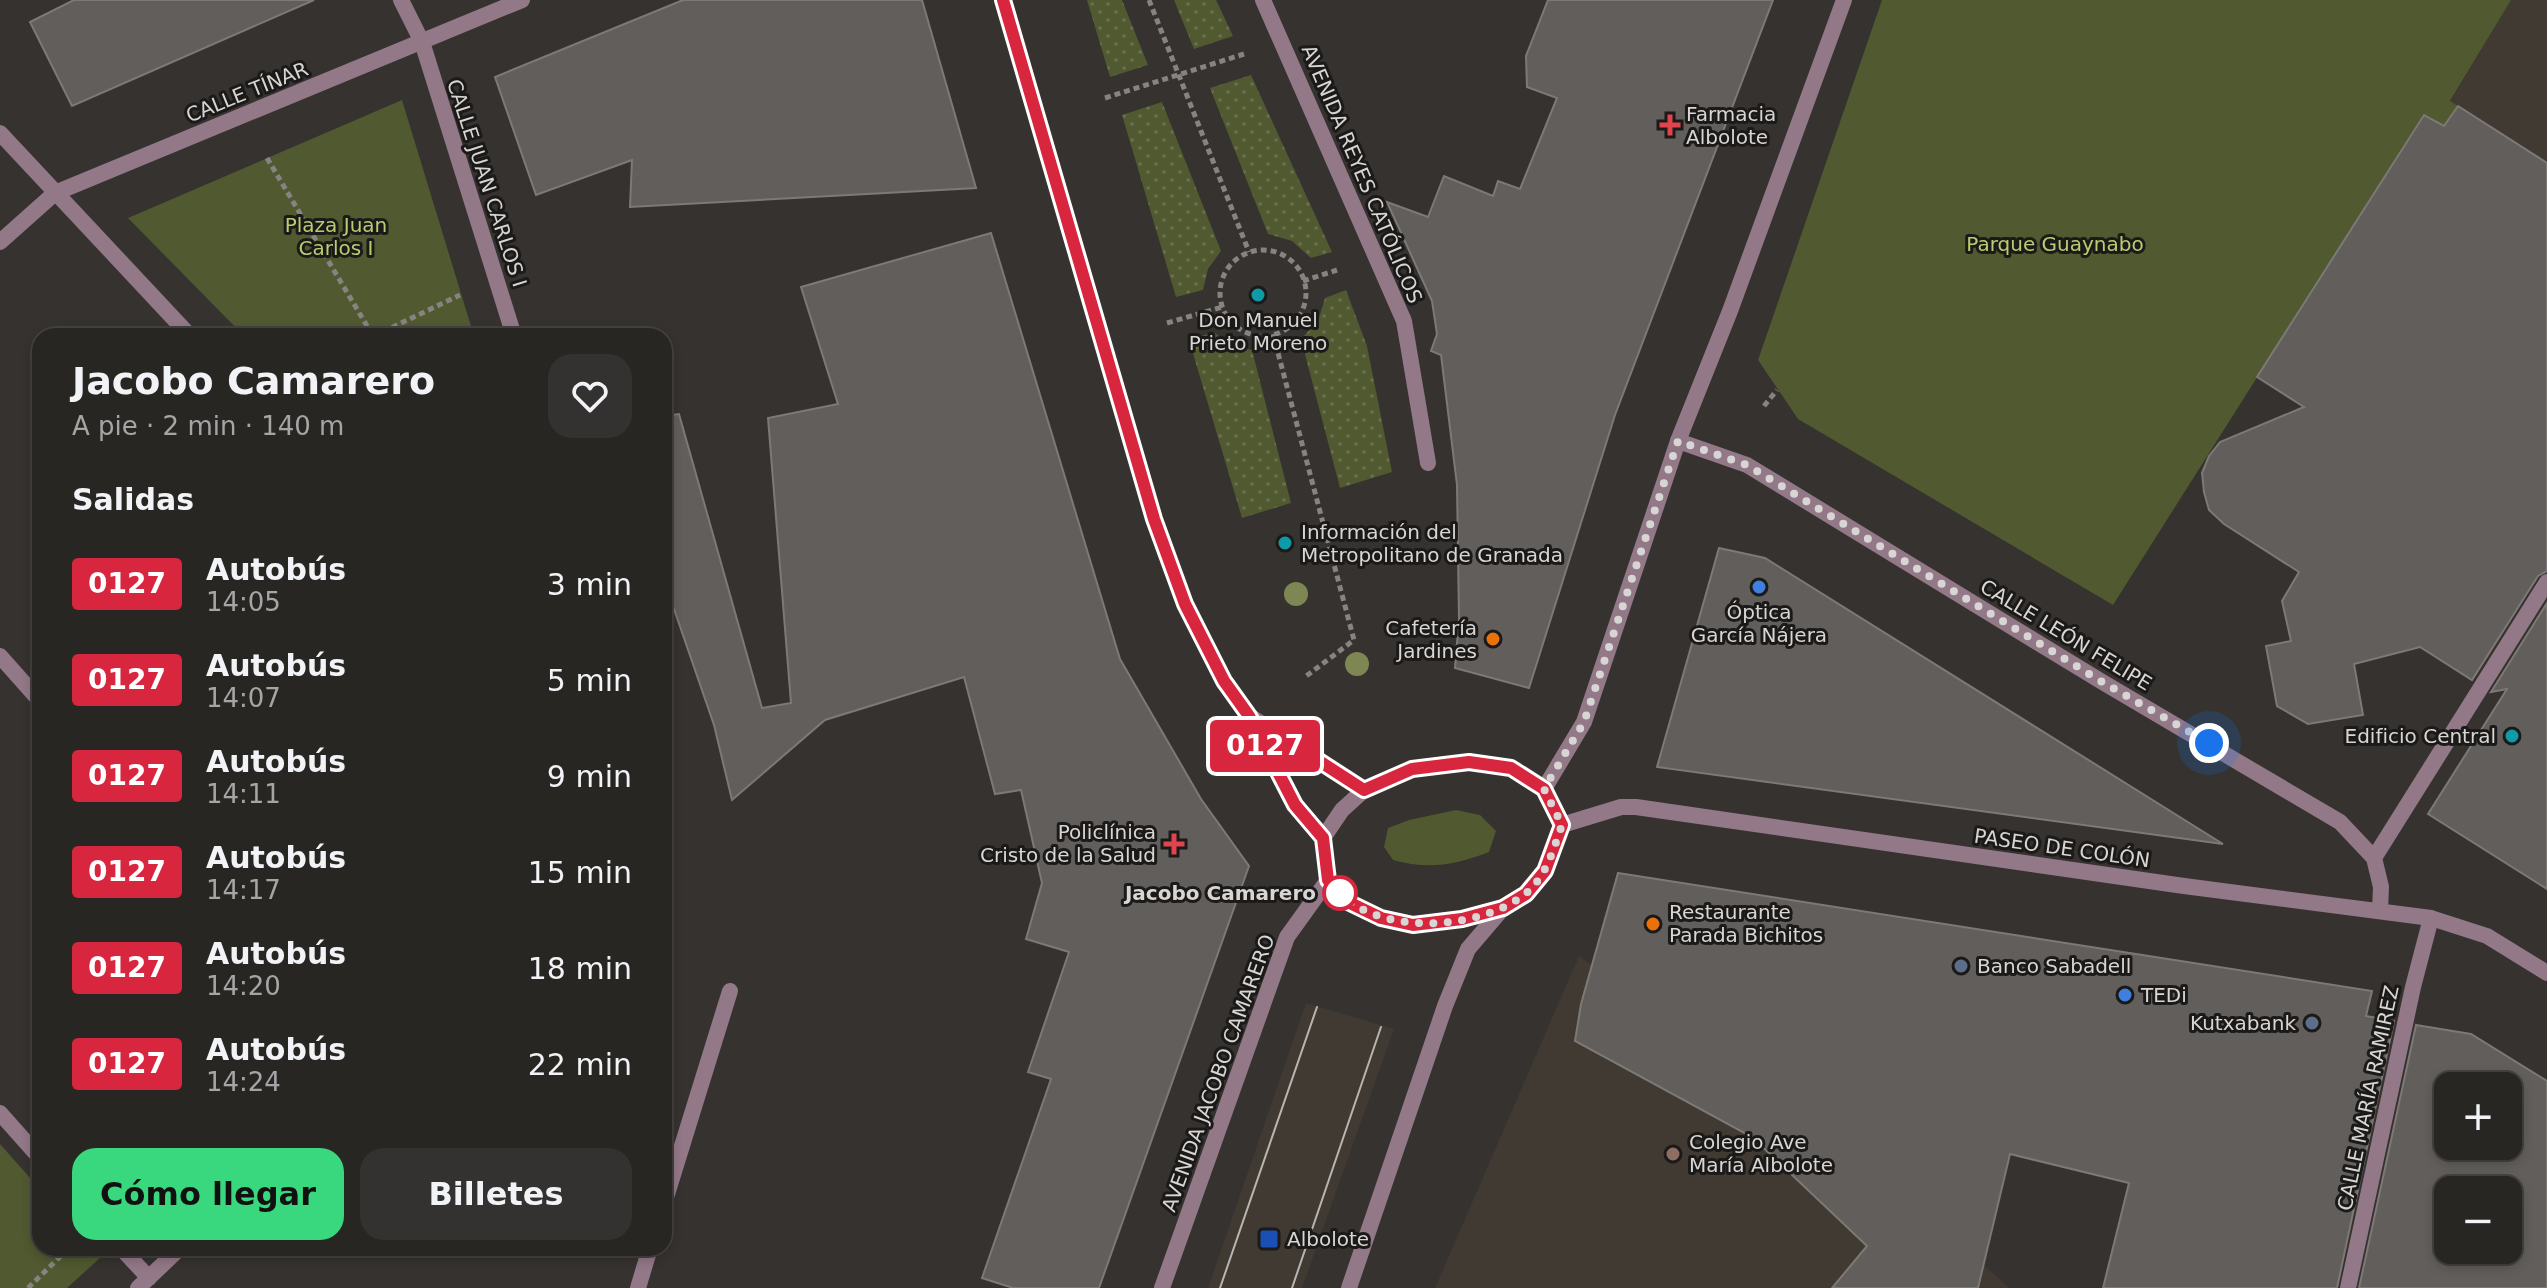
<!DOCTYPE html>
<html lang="es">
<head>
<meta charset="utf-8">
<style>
  :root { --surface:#282623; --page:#343230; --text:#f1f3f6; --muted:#a5a5a6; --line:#444341; --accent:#39d87f }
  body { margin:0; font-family:"DejaVu Sans",sans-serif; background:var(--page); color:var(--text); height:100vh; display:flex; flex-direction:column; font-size:30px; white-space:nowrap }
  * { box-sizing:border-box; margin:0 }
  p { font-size:26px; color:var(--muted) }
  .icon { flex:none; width:44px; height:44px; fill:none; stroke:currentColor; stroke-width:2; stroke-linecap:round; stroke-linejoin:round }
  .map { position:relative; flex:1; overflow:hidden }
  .side { position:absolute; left:32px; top:328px; width:640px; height:928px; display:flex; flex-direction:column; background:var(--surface); border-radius:24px; box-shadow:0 4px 12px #0003,0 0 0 2px var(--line) }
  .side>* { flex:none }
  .badge { padding:0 16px; border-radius:6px; font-size:28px; line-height:52px }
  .fabs { position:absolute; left:2434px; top:1072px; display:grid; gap:16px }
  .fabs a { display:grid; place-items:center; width:88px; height:88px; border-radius:16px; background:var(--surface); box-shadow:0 4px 12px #0003,0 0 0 2px var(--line); font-size:40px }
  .you { position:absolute; width:40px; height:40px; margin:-20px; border:6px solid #fff; border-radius:50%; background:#1a73e8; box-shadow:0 0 0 12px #1a73e833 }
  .map>.badge { position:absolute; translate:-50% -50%; box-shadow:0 0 0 4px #fff }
  h2 { padding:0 40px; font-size:30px; line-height:72px }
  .round { display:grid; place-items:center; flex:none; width:84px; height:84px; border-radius:24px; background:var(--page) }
  .summary { display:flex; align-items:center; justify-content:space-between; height:136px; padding:0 40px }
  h1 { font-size:38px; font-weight:600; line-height:60px }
  .cta { display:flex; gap:16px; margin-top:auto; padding:16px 40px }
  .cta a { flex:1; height:92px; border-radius:24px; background:var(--accent); color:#111; font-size:32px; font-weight:600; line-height:92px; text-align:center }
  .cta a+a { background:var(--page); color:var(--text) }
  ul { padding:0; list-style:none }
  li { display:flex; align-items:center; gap:24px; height:96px; padding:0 40px }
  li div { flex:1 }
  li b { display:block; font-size:30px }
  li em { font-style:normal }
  li .badge { min-width:88px; font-weight:700; text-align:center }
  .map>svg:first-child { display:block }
  .built { fill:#403a32 }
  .green { fill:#505930 }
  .garden { fill:url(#garden-dots) }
  .building { fill:#615e5b; stroke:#7c7976; stroke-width:2; fill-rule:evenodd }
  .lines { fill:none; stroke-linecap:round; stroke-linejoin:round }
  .path { stroke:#868381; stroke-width:5; stroke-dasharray:6 4; stroke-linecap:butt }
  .minor { stroke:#937888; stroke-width:16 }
  .tertiary { stroke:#937888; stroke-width:16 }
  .tram { stroke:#b7b4b2; stroke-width:2 }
  .tree { fill:#7e8753 }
  .line-casing { stroke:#fff; stroke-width:18 }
  .line { stroke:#d7263d; stroke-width:12 }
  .walk { stroke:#d8d6d4; stroke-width:8; stroke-dasharray:0 14.4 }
  .health-dot { fill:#e0444e; stroke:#1b1a19; stroke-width:3 }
  .culture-dot { fill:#0f9aa8; stroke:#1b1a19; stroke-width:3 }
  .shop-dot { fill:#3f7fe0; stroke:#1b1a19; stroke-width:3 }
  .food-dot { fill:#e8710a; stroke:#1b1a19; stroke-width:3 }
  .stop-dot { fill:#fff; stroke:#d7263d; stroke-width:4 }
  .service-dot { fill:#5c6f8a; stroke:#1b1a19; stroke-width:3 }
  .education-dot { fill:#8d6e63; stroke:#1b1a19; stroke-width:3 }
  .transit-dot { fill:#1a4fb4; stroke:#1b1a19; stroke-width:3 }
  .labels { text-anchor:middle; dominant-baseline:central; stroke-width:6; stroke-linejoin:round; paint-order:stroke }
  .street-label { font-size:20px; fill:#d8d6d4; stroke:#1b1a19 }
  .poi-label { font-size:20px; fill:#d8d6d4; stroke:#1b1a19; text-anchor:start }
  .park-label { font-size:20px; fill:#b9cd70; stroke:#1b1a19 }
  .stop-label { font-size:20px; font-weight:bold; fill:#d8d6d4; stroke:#1b1a19; text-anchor:end }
</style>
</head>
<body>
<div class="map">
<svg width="2547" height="1288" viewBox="0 0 2547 1288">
  <defs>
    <pattern id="garden-dots" width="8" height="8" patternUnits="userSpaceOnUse" patternTransform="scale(2)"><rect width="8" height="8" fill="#505930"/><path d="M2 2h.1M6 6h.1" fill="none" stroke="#68704d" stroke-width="1.8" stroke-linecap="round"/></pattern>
  </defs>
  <rect width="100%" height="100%" fill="#35322f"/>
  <!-- built -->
  <g class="built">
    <path d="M2511 0H2547V163L2450 102Z"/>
    <path d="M1579 956 1905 1192 2009 1288H1435Z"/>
    <path d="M1306 1003 1394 1029 1302 1288H1208Z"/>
  </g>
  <!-- green -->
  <g class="green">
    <path d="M1882 0H2511L2450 101 2458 106 2444 126 2423 115 2113 605 1798 419 1758 360Z"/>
    <path d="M402 100 474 336H244L128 218Z"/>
    <path d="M1456 810 1480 815 1496 831 1489 852C1456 865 1427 870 1393 860L1384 847 1388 828 1409 820Z"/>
    <path d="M0 1144 40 1189V1248H93L101 1257 67 1288H0Z"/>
  </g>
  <!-- garden -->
  <g class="garden">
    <path d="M1087 0H1122L1148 65 1110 77Z"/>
    <path d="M1174 0H1216L1233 36 1194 49Z"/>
    <path d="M1251 75 1332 252 1311 258 1292 241 1268 234 1210 88Z"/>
    <path d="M1162 102 1221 251 1208 269 1203 290 1176 297 1122 115Z"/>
    <path d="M1346 290 1367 346 1392 472 1340 488 1301 339 1318 321 1325 298Z"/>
    <path d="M1214 332 1230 345 1252 350 1291 503 1242 518 1189 340Z"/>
  </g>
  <!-- building -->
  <g class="building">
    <path d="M74 0H314L72 106 30 22Z"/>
    <path d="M683 0H922L976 188 630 207 632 160 536 195 495 77Z"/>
    <path d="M1548 0H1773L1615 415 1529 688 1455 668 1459 619 1457 485 1441 355 1431 351 1437 334 1432 301 1387 202 1428 217 1444 176 1493 196 1498 181 1520 189 1557 98 1527 87 1526 56Z"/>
    <path d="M2458 106 2547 163V571L2538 576 2472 680 2420 647 2354 664 2363 715 2308 724 2277 706 2266 646 2291 641 2282 601 2299 572 2224 524 2209 510 2204 492 2202 473 2209 456 2220 442 2304 407 2257 377 2424 115 2444 126Z"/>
    <path d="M991 233 1120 659 1201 799 1249 866 1099 1288H1013L982 1278 1051 1079 1028 1072 1069 952 1026 939 1042 883 1021 790 995 794 964 677 825 720 732 800 714 725 664 580V416L679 414 762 708 791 703 768 418 838 404 801 287Z"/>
    <path d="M1719 548 1765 558 2223 844 1657 767Z"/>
    <path d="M2547 603V889L2428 814 2507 689 2491 692Z"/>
    <path d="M1618 873 2372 991 2366 1016 2394 1021 2337 1288H2103L2129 1183 2010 1154 1978 1288H1832L1867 1246 1752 1137 1575 1041 1581 1004Z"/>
    <path d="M2416 1025 2471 1034 2547 1081V1288H2359ZM2448 1086H2508V1146H2448ZM2448 1190H2508V1250H2448Z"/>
  </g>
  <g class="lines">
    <!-- path -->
    <g class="path">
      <path d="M1149 0 1249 252"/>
      <path d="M1105 98 1244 54"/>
      <path d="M267 158 373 336"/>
      <circle cx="1263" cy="293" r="43"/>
      <path d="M1303 281 1337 270"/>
      <path d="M1167 323 1222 307"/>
      <path d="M1273 334 1354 640 1305 677"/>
      <path d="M374 336 460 295"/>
      <path d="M1764 406 1777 390"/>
      <path d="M28 1288 69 1248"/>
    </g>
    <!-- minor -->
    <g class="minor">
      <path d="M401 0 422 42 514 336"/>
      <path d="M1263 0 1404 321 1428 463"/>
      <path d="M0 133 190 336"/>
      <path d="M1678 441 1747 465 2104 683 2340 822 2374 858 2381 887 2380 910"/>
      <path d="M0 656 40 701"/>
      <path d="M2374 858 2547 582"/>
      <path d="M0 1113 40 1158"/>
      <path d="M664 1204 730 991"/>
      <path d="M121 1248 149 1278"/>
      <path d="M138 1288 180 1248"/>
      <path d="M638 1288 650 1248"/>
      <path d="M2348 1288 2413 987 2431 918"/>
    </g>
    <!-- tertiary -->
    <g class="tertiary">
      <path d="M1003 0 1154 519 1185 604 1224 681 1249 716 1295 805 1323 838"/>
      <path d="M0 242 55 193 522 0"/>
      <path d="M1251 717 1364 790"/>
      <path d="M1469 762 1511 768 1544 789 1562 825 1545 871 1526 894 1503 908 1462 919 1413 925 1381 918 1350 903 1328 880 1323 838 1342 810 1364 790 1412 769Z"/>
      <path d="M1544 789 1584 722 1678 441 1730 311 1844 0"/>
      <path d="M1562 825 1621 807H1636L2184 886 2431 918 2487 936 2547 973"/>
      <path d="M1162 1288 1287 937 1328 880"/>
      <path d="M1349 1288 1445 1006 1468 949 1503 908"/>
    </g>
    <!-- tram -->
    <g class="tram">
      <path d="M1220 1288 1317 1007"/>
      <path d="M1292 1288 1381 1027"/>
    </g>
  </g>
  <!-- trees -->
  <g class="tree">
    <circle cx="1296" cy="594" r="12"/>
    <circle cx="1357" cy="664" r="12"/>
  </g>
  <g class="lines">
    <defs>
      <path id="line" d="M1003 0 1154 519 1185 604 1224 681 1249 716 1295 805 1323 838 1328 880 1350 903 1381 918 1413 925 1462 919 1503 908 1526 894 1545 871 1562 825 1544 789 1511 768 1469 762 1412 769 1364 790 1268 728"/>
    </defs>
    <!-- line casing -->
    <use href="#line" class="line-casing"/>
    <!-- line -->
    <use href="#line" class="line"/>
    <!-- walk -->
    <path class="walk" d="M1340 893C1382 936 1478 930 1524 895 1546 878 1553 850 1562 825L1544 789 1584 722 1678 441 1747 465 2104 683 2209 743"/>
  </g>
  <!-- markers -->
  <g class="health-dot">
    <path d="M1666 113h8v8h8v8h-8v8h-8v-8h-8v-8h8z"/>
    <path d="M1170 832h8v8h8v8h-8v8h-8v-8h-8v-8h8z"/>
  </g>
  <g class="culture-dot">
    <circle cx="1258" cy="295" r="8"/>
    <circle cx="1285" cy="543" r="8"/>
    <circle cx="2512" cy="736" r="8"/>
  </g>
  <g class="shop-dot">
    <circle cx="1759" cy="587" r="8"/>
    <circle cx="2125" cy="995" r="8"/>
  </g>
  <g class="food-dot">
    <circle cx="1493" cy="639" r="8"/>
    <circle cx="1653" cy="924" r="8"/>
  </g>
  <circle class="stop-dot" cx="1340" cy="893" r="16"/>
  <g class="service-dot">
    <circle cx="1961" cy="966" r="8"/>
    <circle cx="2312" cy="1023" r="8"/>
  </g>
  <circle class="education-dot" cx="1673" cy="1154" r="8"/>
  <rect class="transit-dot" x="1259" y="1229" width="20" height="20" rx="4"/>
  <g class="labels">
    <!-- street labels -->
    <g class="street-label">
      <text transform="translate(247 92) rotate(-22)">CALLE TÍNAR</text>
      <text transform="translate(1362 174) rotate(67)">AVENIDA REYES CATÓLICOS</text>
      <text transform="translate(487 183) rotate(72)">CALLE JUAN CARLOS I</text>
      <text transform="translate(2066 635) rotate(31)">CALLE LEÓN FELIPE</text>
      <text transform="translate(2062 848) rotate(8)">PASEO DE COLÓN</text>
      <text transform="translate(1218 1073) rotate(-70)">AVENIDA JACOBO CAMARERO</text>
      <text transform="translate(2368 1098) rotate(-78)">CALLE MARÍA RAMIREZ</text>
    </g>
    <!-- poi labels -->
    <g class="poi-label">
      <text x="1686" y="114">Farmacia<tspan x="1686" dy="23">Albolote</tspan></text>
      <text x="1258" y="320" text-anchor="middle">Don Manuel<tspan x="1258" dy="23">Prieto Moreno</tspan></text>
      <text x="1301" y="532">Información del<tspan x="1301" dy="23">Metropolitano de Granada</tspan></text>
      <text x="1759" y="612" text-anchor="middle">Óptica<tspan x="1759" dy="23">García Nájera</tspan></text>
      <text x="1477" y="628" text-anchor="end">Cafetería<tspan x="1477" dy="23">Jardines</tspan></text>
      <text x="2496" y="736" text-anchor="end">Edificio Central</text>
      <text x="1156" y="832" text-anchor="end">Policlínica<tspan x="1156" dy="23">Cristo de la Salud</tspan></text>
      <text x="1669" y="912">Restaurante<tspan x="1669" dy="23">Parada Bichitos</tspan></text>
      <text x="1977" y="966">Banco Sabadell</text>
      <text x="2141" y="995">TEDi</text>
      <text x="2296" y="1023" text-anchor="end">Kutxabank</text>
      <text x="1689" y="1142">Colegio Ave<tspan x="1689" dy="23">María Albolote</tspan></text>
      <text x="1287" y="1239">Albolote</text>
    </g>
    <!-- park labels -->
    <g class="park-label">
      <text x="336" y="225">Plaza Juan<tspan x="336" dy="23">Carlos I</tspan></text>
      <text x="2055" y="244">Parque Guaynabo</text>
    </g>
    <!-- stop labels -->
    <g class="stop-label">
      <text x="1316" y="893">Jacobo Camarero</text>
    </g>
  </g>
</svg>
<div class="fabs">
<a>+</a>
<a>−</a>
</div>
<div class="you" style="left:2209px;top:743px"></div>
<b class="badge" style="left:1265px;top:746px;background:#d7263d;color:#fff">0127</b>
<section class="side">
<div class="summary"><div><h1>Jacobo Camarero</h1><p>A pie · 2 min · 140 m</p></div><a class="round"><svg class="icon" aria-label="heart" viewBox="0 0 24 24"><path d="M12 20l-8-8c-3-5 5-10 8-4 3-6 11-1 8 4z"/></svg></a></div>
<h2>Salidas</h2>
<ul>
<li><span class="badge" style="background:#d7263d;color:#fff">0127</span><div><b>Autobús</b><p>14:05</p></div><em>3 min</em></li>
<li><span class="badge" style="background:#d7263d;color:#fff">0127</span><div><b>Autobús</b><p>14:07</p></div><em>5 min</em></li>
<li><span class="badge" style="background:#d7263d;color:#fff">0127</span><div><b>Autobús</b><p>14:11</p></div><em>9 min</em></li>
<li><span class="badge" style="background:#d7263d;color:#fff">0127</span><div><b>Autobús</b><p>14:17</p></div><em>15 min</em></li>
<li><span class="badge" style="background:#d7263d;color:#fff">0127</span><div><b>Autobús</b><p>14:20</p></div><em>18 min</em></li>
<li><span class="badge" style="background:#d7263d;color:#fff">0127</span><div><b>Autobús</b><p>14:24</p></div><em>22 min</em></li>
</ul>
<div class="cta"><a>Cómo llegar</a><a>Billetes</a></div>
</section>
</div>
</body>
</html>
